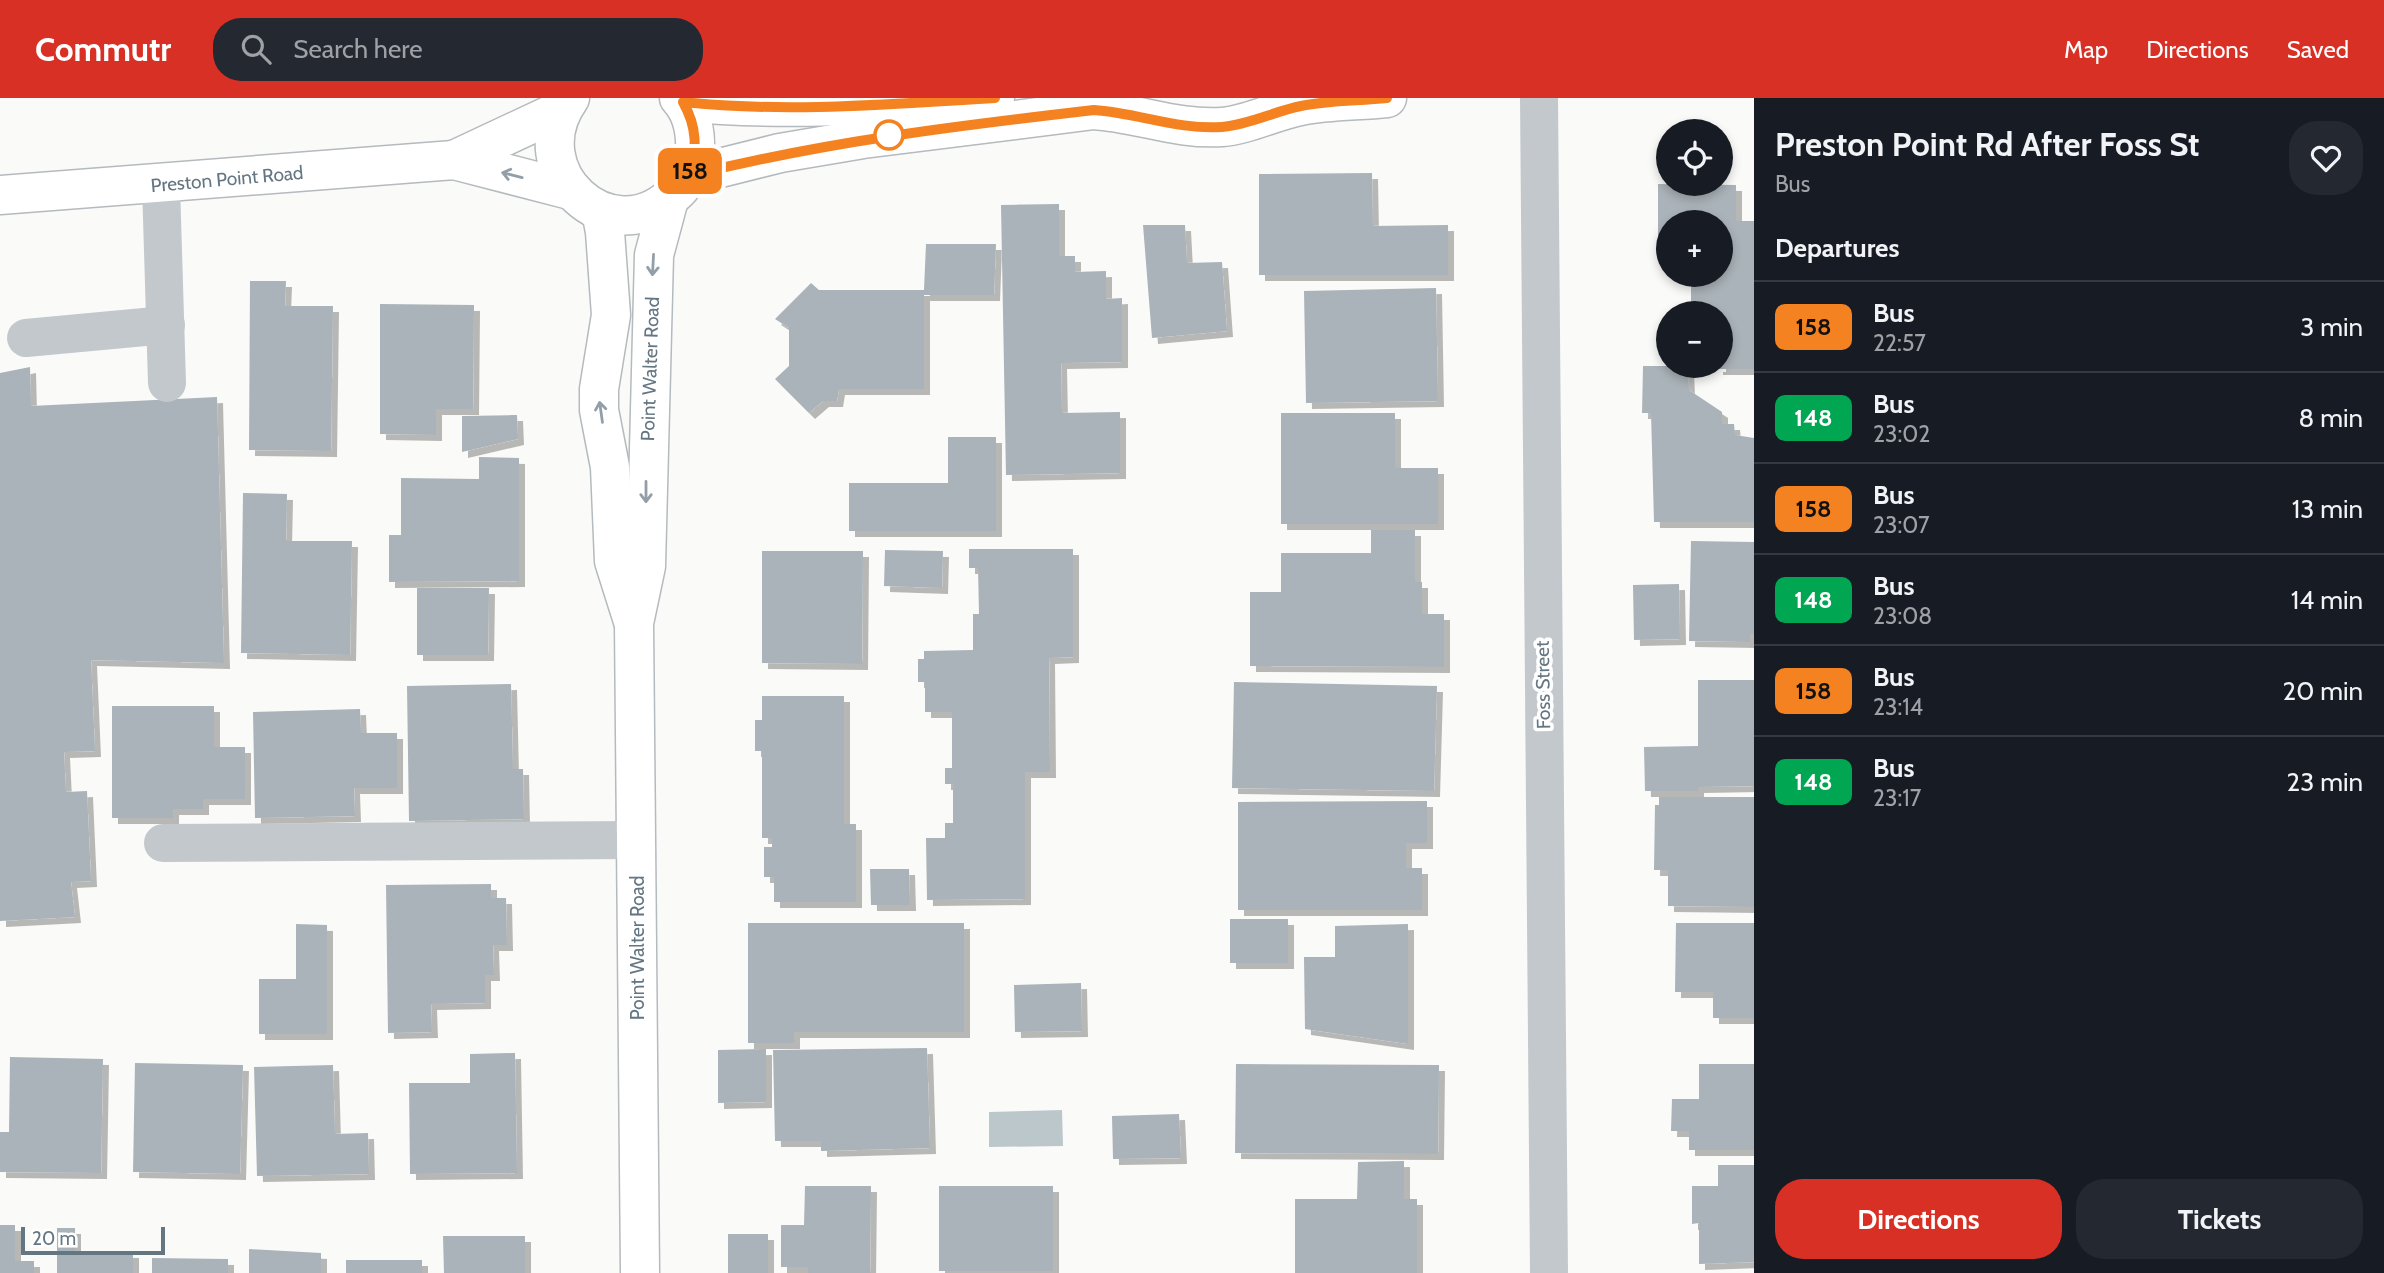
<!DOCTYPE html>
<html lang="en">
<head>
<meta charset="utf-8">
<style>
  :root { --surface:#171b24; --page:#242831; --text:#f1f3f6; --muted:#9ea1a6; --line:#363941; --accent:#d93025 }
  body { margin:0; font-family:Cabin,sans-serif; background:var(--page); color:var(--text); height:100vh; display:flex; flex-direction:column; font-size:26px; white-space:nowrap }
  * { box-sizing:border-box; margin:0 }
  p { font-size:23px; color:var(--muted) }
  .icon { flex:none; width:38px; height:38px; fill:none; stroke:currentColor; stroke-width:2; stroke-linecap:round; stroke-linejoin:round }
  .map { position:relative; flex:1; overflow:hidden }
  .panel { display:flex; flex-direction:column; background:var(--surface); width:630px }
  .panel>* { flex:none }
  .badge { padding:0 14px; border-radius:10px; font-size:24px; line-height:46px }
  .controls { position:absolute; left:1656px; top:21px; display:grid; gap:14px }
  .controls a { display:grid; place-items:center; width:77px; height:77px; border-radius:50%; background:var(--surface); box-shadow:0 4px 10px #0003; font-size:35px }
  .scale { position:absolute; left:21px; bottom:18px; width:144px; box-sizing:border-box; padding-left:7px; border:4px solid #657683; border-top:0; font-size:19px; line-height:24px; white-space:nowrap; color:#657683; -webkit-text-stroke:5px #fff; paint-order:stroke }
  .map>.badge { position:absolute; translate:-50% -50%; box-shadow:0 0 0 4px #fff }
  h2 { padding:0 21px; font-size:26px; line-height:63px }
  .round { display:grid; place-items:center; flex:none; width:74px; height:74px; border-radius:28px; background:var(--page) }
  .headline { display:flex; align-items:center; justify-content:space-between; height:119px; padding:0 21px }
  h1 { font-size:33px; font-weight:700; line-height:52px }
  .cta { display:flex; gap:14px; margin-top:auto; padding:14px 21px }
  .cta a { flex:1; height:80px; border-radius:28px; background:var(--accent); color:#fff; font-size:28px; font-weight:700; line-height:80px; text-align:center }
  .cta a+a { background:var(--page); color:var(--text) }
  ul { padding:0; list-style:none }
  li { display:flex; align-items:center; gap:21px; height:91px; padding:0 21px; border-top:2px solid var(--line) }
  li div { flex:1 }
  li b { display:block; font-size:26px }
  li em { font-style:normal }
  li .badge { min-width:77px; font-weight:700; text-align:center }
  header { display:flex; align-items:center; gap:42px; box-sizing:border-box; height:98px; padding:0 35px; background:var(--accent); color:#fff }
  header strong { font-size:33px }
  nav { display:flex; gap:38px; margin-inline-start:auto; font-size:24px }
  .search { width:490px; height:63px; background:var(--page); display:flex; align-items:center; gap:18px; box-sizing:border-box; padding:0 24px; border-radius:28px; color:var(--muted); font-size:26px }
  main { display:flex; flex:1; min-height:0 }
  .map>svg:first-child { display:block }
  .water { fill:#bbc7cb }
  .building { fill:#aab3b9; filter:url(#shadow) }
  .lines { fill:none; stroke-linecap:round; stroke-linejoin:round }
  .major-casing { stroke:#b5babe; stroke-width:41 }
  .minor { stroke:#c3c8cc; stroke-width:38 }
  .major { stroke:#fff; stroke-width:38 }
  .oneway { stroke:#939fa8 }
  .line-casing { stroke:#fff; stroke-width:16 }
  .line { stroke:#f58220; stroke-width:10 }
  .stop-dot { fill:#fff; stroke:#f58220; stroke-width:3.5 }
  .labels { text-anchor:middle; dominant-baseline:central; stroke-width:7; stroke-linejoin:round; paint-order:stroke }
  .street-label { font-size:19px; fill:#657683; stroke:#fff }
</style>
</head>
<body>
<header>
<strong>Commutr</strong>
<div class="search"><svg class="icon" aria-label="search" viewBox="0 0 24 24"><circle cx="10" cy="10" r="6"/><path d="M15 15l6 6"/></svg>Search here</div>
<nav><a>Map</a><a>Directions</a><a>Saved</a></nav>
</header>
<main>
<div class="map">
<svg width="1754" height="1175" viewBox="0 0 1754 1175">
  <defs>
    <filter id="shadow"><feDropShadow dx="6" dy="6" stdDeviation="0" flood-color="#0004"/></filter>
  </defs>
  <rect width="100%" height="100%" fill="#fafaf8"/>
  <!-- water -->
  <path class="water" d="M1062 1012 1063 1048 989 1049V1014Z"/>
  <!-- building -->
  <g class="building">
    <path d="M1372 75 1373 128 1448 127V177H1259V76Z"/>
    <path d="M1658 86 1736 87V123H1754V271H1717V268H1720V215L1691 213V177H1720V124H1668V154H1658Z"/>
    <path d="M1059 106V158H1075V174L1106 173V201L1122 200V264L1061 265 1062 315 1120 314V375L1006 377 1001 107Z"/>
    <path d="M1143 127H1185L1187 165 1222 164 1227 233 1152 240Z"/>
    <path d="M926 146H996L994 197H924V291H839L837 303H823L809 315 775 281 789 268V230L775 221 811 185 819 192H924Z"/>
    <path d="M250 183H286L285 208H333L331 353 249 352Z"/>
    <path d="M1436 190 1438 303 1306 305 1304 193Z"/>
    <path d="M380 206 474 207 473 311H436V337L380 336Z"/>
    <path d="M1643 268H1688L1689 292 1722 314V326H1734L1735 337 1754 340V424H1654L1651 315H1642Z"/>
    <path d="M30 269 31 308 217 299 224 565 91 562 95 653 64 654 66 694 87 693 91 783 71 784 75 819 0 823V275Z"/>
    <path d="M1281 315H1395V370H1438V426H1281Z"/>
    <path d="M517 317 518 341 462 354V318Z"/>
    <path d="M948 339H996V433H849V385H948Z"/>
    <path d="M479 359 519 360V483L389 484V437H401V380L479 381Z"/>
    <path d="M243 395 287 396 286 443H352L350 557 241 555Z"/>
    <path d="M1371 432H1415V484H1422V516H1444V569L1250 568V494H1281V455H1371Z"/>
    <path d="M1691 443 1754 444V536H1750V544L1689 543Z"/>
    <path d="M969 451H1073V559L1049 560 1050 674H1025V801L927 802 926 740H945V725H953V686H945V670H952V614H925V584H918V561H924V553L973 552V516H979L978 470H969Z"/>
    <path d="M885 452 943 453 942 490 884 488Z"/>
    <path d="M762 453H863L862 566 762 565Z"/>
    <path d="M1679 486 1680 541 1634 542 1633 487Z"/>
    <path d="M417 490H489L488 557H417Z"/>
    <path d="M1698 582H1754V688L1698 689V693H1645L1644 649 1698 648Z"/>
    <path d="M1234 584 1437 588 1434 693 1232 690Z"/>
    <path d="M511 586 513 671H523L524 721 409 723 407 588Z"/>
    <path d="M762 598H844V726H856V804H774V779H764V749H772V740H762V653H755V622H762Z"/>
    <path d="M112 608H214V649H245V701H203V711H173V720H112Z"/>
    <path d="M360 611 361 635H397V690H354L355 718 255 720 253 614Z"/>
    <path d="M1659 699H1754V809L1668 808V772H1654L1655 707H1659Z"/>
    <path d="M1427 703V745H1406V770H1422V812H1238V704Z"/>
    <path d="M870 771H909L910 807H871Z"/>
    <path d="M491 786V800H506L507 847H493L494 877H485V905L431 906 432 934 388 935 386 787Z"/>
    <rect x="1230" y="821" width="58" height="44"/>
    <path d="M748 825H964V934H794V945H748Z"/>
    <path d="M1676 825H1754V920H1713V894H1675Z"/>
    <path d="M296 826 327 827V936H259V881H296Z"/>
    <path d="M1408 826V946L1305 931 1304 859H1335V828Z"/>
    <path d="M1081 885 1082 933 1015 934 1014 887Z"/>
    <path d="M927 950 930 1050 821 1053V1043H775L773 952Z"/>
    <path d="M766 951V1004L718 1005V952Z"/>
    <path d="M515 955 517 1075 410 1076 409 985H470V956Z"/>
    <path d="M10 959 103 961 101 1075 0 1074V1034H9Z"/>
    <path d="M135 965 243 967 240 1076 133 1074Z"/>
    <path d="M1236 966 1439 967 1438 1056 1235 1055Z"/>
    <path d="M1699 966H1754V1052H1689V1033H1671L1672 1001H1699Z"/>
    <path d="M333 967 335 1036 368 1035 369 1076 257 1078 254 969Z"/>
    <path d="M1179 1016 1181 1060 1113 1061 1112 1018Z"/>
    <path d="M1404 1063V1101H1417V1175H1295V1101H1357L1358 1064Z"/>
    <path d="M1718 1067H1754V1164L1699 1166V1125L1692 1126V1088H1718Z"/>
    <path d="M805 1088H871L870 1175H808V1169H781V1127H804Z"/>
    <rect x="939" y="1088" width="114" height="85"/>
    <path d="M0 1127H15V1163H34V1175H0Z"/>
    <path d="M57 1130H75V1153L133 1154V1175H57Z"/>
    <rect x="728" y="1136" width="40" height="39"/>
    <path d="M443 1138H525V1175H444Z"/>
    <path d="M249 1151 321 1155V1175H249Z"/>
    <path d="M152 1160 228 1161V1175H152Z"/>
    <rect x="346" y="1162" width="76" height="13"/>
  </g>
  <g class="lines">
    <defs>
      <g id="major">
        <path d="M570 0C518 73 610 157 673 97 685 87 694 71 695 55 696 35 693 15 679 0"/>
        <path d="M683 4C787 14 891 6 995 0"/>
        <path d="M454 62 561 12"/>
        <path d="M688 78 780 55 863 41 1094 12C1138 15 1177 32 1222 29 1248 27 1274 13 1300 8 1328 2 1358 3 1387 0"/>
        <path d="M0 97 454 62 570 92"/>
        <path d="M596 111 602 118 605 134 611 217 599 291V312L610 369 614 463 633 523"/>
        <path d="M640 1175 634 525 646 468 654 157 669 101"/>
      </g>
    </defs>
    <!-- major casing -->
    <use href="#major" class="major-casing"/>
    <!-- minor -->
    <g class="minor">
      <path d="M1539 0 1549 1175"/>
      <path d="M161 87 167 285"/>
      <path d="M26 240 166 227"/>
      <path d="M163 745 636 742"/>
    </g>
    <!-- major -->
    <use href="#major" class="major"/>
  </g>
  <!-- one-way arrows -->
  <defs><path id="oneway-shaft" d="M-6 0H5M1.5-3L5.5 0L1.5 3" fill="none" stroke-width="1.6" stroke-linecap="round" stroke-linejoin="round" transform="scale(1.75)"/></defs>
  <g class="oneway">
    <use href="#oneway-shaft" transform="translate(512 77) rotate(-166)"/>
    <use href="#oneway-shaft" transform="translate(653 167) rotate(93)"/>
    <use href="#oneway-shaft" transform="translate(601 314) rotate(-98)"/>
    <use href="#oneway-shaft" transform="translate(646 394) rotate(90)"/>
  </g>
  <g class="lines">
    <defs>
      <path id="line" d="M995 0C891 6 787 15 683 4 697 29 698 51 688 78 824 44 955 28 1094 12 1138 15 1178 32 1222 29 1249 27 1275 13 1301 8 1329 2 1359 3 1387 0"/>
    </defs>
    <!-- line casing -->
    <use href="#line" class="line-casing"/>
    <!-- line -->
    <use href="#line" class="line"/>
  </g>
  <!-- markers -->
  <circle class="stop-dot" cx="889" cy="37" r="14"/>
  <g class="labels">
    <!-- street labels -->
    <g class="street-label">
      <text transform="translate(227 81) rotate(-5)">Preston Point Road</text>
      <text transform="translate(650 271) rotate(-88)">Point Walter Road</text>
      <text transform="translate(1543 587) rotate(-91)">Foss Street</text>
      <text transform="translate(637 850) rotate(-90)">Point Walter Road</text>
    </g>
  </g>
</svg>
<div class="controls">
<a><svg class="icon" aria-label="locate" viewBox="0 0 24 24"><circle cx="12" cy="12" r="6"/><path d="M12 2v4M12 18v4M2 12h4M18 12h4"/></svg></a>
<a>+</a>
<a>−</a>
</div>
<div class="scale">20 m</div>
<b class="badge" style="left:690px;top:73px;background:#f58220;color:#111">158</b>
</div>
<section class="panel">
<div class="headline"><div><h1>Preston Point Rd After Foss St</h1><p>Bus</p></div><a class="round"><svg class="icon" aria-label="heart" viewBox="0 0 24 24"><path d="M12 20l-8-8c-3-5 5-10 8-4 3-6 11-1 8 4z"/></svg></a></div>
<h2>Departures</h2>
<ul>
<li><span class="badge" style="background:#f58220;color:#111">158</span><div><b>Bus</b><p>22:57</p></div><em>3 min</em></li>
<li><span class="badge" style="background:#00a651;color:#fff">148</span><div><b>Bus</b><p>23:02</p></div><em>8 min</em></li>
<li><span class="badge" style="background:#f58220;color:#111">158</span><div><b>Bus</b><p>23:07</p></div><em>13 min</em></li>
<li><span class="badge" style="background:#00a651;color:#fff">148</span><div><b>Bus</b><p>23:08</p></div><em>14 min</em></li>
<li><span class="badge" style="background:#f58220;color:#111">158</span><div><b>Bus</b><p>23:14</p></div><em>20 min</em></li>
<li><span class="badge" style="background:#00a651;color:#fff">148</span><div><b>Bus</b><p>23:17</p></div><em>23 min</em></li>
</ul>
<div class="cta"><a>Directions</a><a>Tickets</a></div>
</section>
</main>
</body>
</html>
